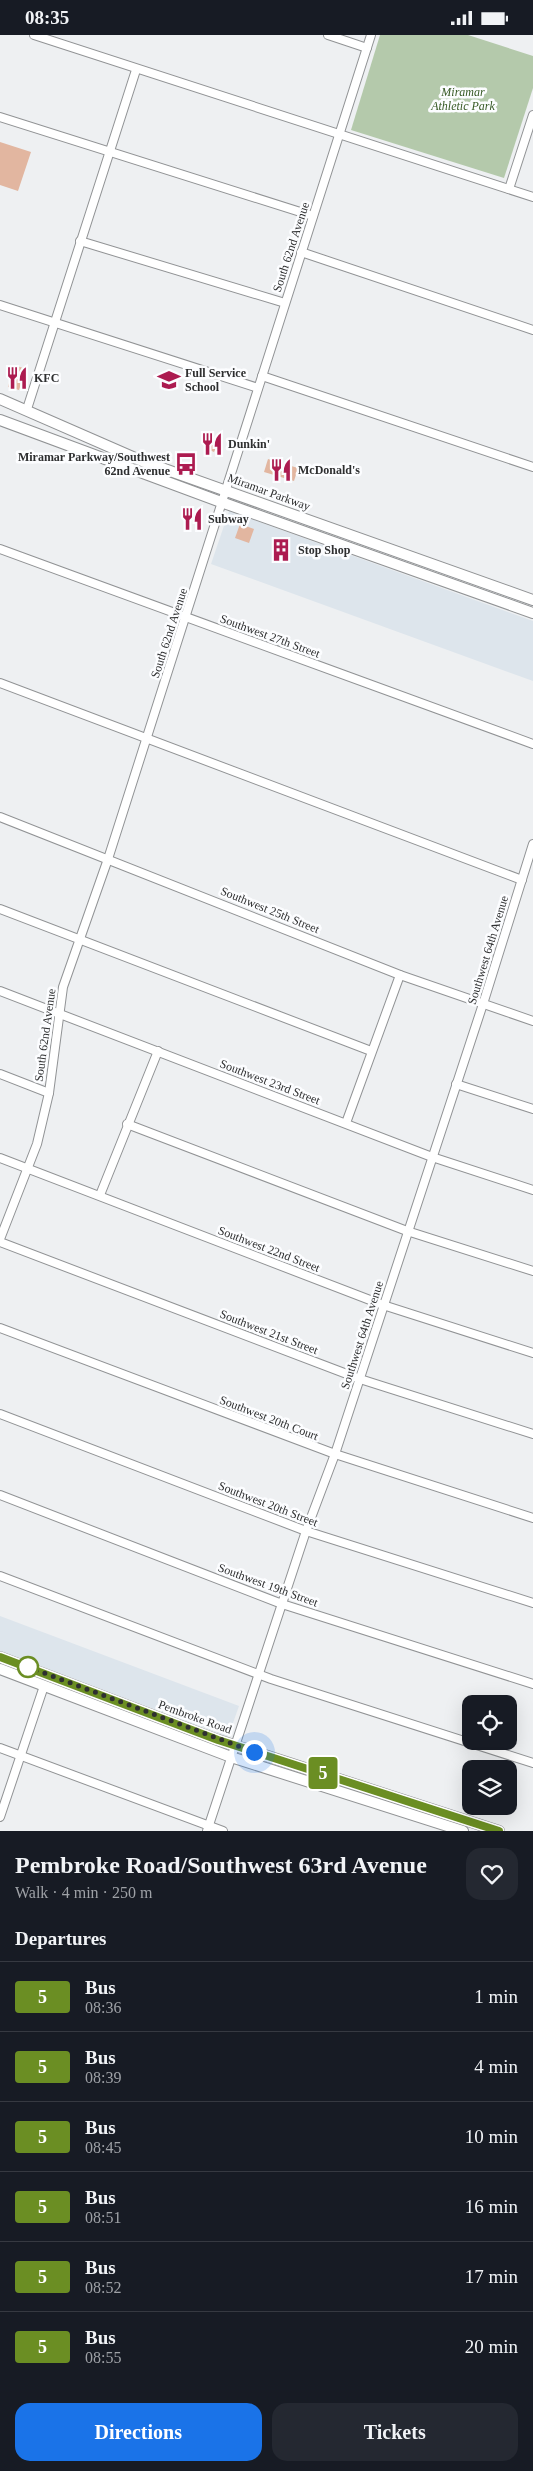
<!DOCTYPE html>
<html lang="en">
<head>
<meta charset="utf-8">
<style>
  :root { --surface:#171b24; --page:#242831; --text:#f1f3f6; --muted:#9ea1a6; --line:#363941; --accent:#1a73e8 }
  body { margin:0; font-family:Georgia,serif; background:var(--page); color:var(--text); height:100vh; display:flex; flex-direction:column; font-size:19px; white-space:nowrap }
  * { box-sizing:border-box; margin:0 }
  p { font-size:16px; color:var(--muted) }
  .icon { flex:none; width:28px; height:28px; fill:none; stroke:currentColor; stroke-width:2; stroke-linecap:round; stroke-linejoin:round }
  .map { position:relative; height:1796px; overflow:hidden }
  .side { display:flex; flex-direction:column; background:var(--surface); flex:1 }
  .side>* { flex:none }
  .badge { padding:0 10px; border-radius:4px; font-size:18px; line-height:32px }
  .controls { position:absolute; left:462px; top:1660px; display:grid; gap:10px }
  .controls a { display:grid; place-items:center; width:55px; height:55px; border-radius:10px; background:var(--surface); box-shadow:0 5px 20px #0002; font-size:25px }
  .you { position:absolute; width:25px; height:25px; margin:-12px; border:4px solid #fff; border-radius:50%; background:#1a73e8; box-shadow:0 0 0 8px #1a73e833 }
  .map>.badge { position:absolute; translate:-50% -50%; box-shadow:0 0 0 2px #fff }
  h2 { padding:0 15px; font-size:19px; line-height:45px }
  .round { display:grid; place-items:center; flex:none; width:52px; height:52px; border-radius:15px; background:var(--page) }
  .headline { display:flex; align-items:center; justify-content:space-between; height:85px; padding:0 15px }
  h1 { font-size:24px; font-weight:700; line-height:38px }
  .action { display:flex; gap:10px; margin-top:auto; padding:10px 15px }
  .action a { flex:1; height:58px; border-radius:15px; background:var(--accent); color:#fff; font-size:20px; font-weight:700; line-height:58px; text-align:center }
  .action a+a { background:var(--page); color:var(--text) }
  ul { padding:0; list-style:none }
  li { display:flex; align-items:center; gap:15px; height:70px; padding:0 15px; border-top:1px solid var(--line) }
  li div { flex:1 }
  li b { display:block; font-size:19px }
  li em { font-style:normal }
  li .badge { min-width:55px; font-weight:700; text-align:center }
  .status { display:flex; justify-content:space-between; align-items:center; height:35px; padding:0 25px; background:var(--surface); direction:ltr }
  .status svg { height:14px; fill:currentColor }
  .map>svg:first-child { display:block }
  .built { fill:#dde5ec }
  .green { fill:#b4c9ab }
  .building { fill:#e2b6a0 }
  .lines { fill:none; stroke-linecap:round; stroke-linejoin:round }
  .minor-casing { stroke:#919395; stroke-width:10 }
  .major-casing { stroke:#919395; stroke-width:12 }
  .minor { stroke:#fff; stroke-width:8 }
  .major { stroke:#fff; stroke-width:10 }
  .line-casing { stroke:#fff; stroke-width:11 }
  .line { stroke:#6b8e23; stroke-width:8 }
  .walk { stroke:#2e2f30; stroke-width:5; stroke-dasharray:0 9 }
  .stop-dot { fill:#fff; stroke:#6b8e23; stroke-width:2.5 }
  .labels { text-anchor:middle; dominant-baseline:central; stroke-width:5; stroke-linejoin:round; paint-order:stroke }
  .park-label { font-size:12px; font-style:italic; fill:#365924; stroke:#fcfdff }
  .street-label { font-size:12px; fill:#2e2f30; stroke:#fcfdff }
  .poi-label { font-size:12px; font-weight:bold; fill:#2e2f30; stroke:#fcfdff; text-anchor:start }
</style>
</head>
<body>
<div class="status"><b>08:35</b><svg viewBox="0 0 49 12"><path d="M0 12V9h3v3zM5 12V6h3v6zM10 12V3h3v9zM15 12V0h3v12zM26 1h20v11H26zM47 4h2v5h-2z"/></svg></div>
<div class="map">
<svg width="533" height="1796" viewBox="0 0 533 1796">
  <rect width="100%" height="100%" fill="#eef0f2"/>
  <!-- built -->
  <g class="built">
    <path d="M229 476 533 586V646L211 529Z"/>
    <path d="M0 1581 239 1671 228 1702 0 1616Z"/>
  </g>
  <!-- green -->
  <path class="green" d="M380 0H468L533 21V53L504 143 351 95Z"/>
  <!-- building -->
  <g class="building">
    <path d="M0 107 31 117 18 156 0 150Z"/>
    <path d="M14 330 26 334 19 355 8 352Z"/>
    <path d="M209 402 219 406 214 417 205 413Z"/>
    <path d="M268 424 298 433 294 446 264 437Z"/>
    <path d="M240 489 254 494 249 508 235 503Z"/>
  </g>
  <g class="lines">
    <defs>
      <g id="minor">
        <path d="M34 0 533 162"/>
        <path d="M328 0 367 13"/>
        <path d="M0 82 313 181"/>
        <path d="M509 154 533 80"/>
        <path d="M80 206 285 268"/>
        <path d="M301 217 533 295"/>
        <path d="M0 270 258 353"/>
        <path d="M262 341 533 432"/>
        <path d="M27 374 136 35"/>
        <path d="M0 514 533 709"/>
        <path d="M0 648 522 845"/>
        <path d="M0 782 400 940 533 986"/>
        <path d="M0 874 371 1016"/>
        <path d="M0 956 432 1122 533 1155"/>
        <path d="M0 1039 49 1058"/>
        <path d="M456 1049 533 1074"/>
        <path d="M346 1088 400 940"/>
        <path d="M127 1089 407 1196 533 1236"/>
        <path d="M0 1123 383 1270 533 1318"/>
        <path d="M100 1160 158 1016"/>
        <path d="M0 1204 37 1109 49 1058 63 952 108 824 371 0"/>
        <path d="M0 1207 360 1344 533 1399"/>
        <path d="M0 1293 335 1419 533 1483"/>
        <path d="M0 1379 306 1496 533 1568"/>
        <path d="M0 1460 282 1569 533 1649"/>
        <path d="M0 1541 271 1644 533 1728"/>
        <path d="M0 1713 223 1796"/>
        <path d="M0 1782 44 1651"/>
        <path d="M207 1796 306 1496 335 1419 483 969 533 809"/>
      </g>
      <g id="major">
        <path d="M0 364 142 426 533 565"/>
        <path d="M0 385 221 467 533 578"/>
        <path d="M0 1622 218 1705 499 1796"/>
        <path d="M0 1634 231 1722 463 1796"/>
      </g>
    </defs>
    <!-- minor casing -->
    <use href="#minor" class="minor-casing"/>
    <!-- major casing -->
    <use href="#major" class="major-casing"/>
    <!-- minor -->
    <use href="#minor" class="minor"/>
    <!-- major -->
    <use href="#major" class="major"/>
  </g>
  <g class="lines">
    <defs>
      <path id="line" d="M0 1622 218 1705 499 1796"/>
    </defs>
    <!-- line casing -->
    <use href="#line" class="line-casing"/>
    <!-- line -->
    <use href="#line" class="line"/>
    <!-- walk -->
    <path class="walk" d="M28 1632 254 1717"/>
  </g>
  <!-- icons -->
  <defs>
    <symbol id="restaurant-bare" viewBox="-9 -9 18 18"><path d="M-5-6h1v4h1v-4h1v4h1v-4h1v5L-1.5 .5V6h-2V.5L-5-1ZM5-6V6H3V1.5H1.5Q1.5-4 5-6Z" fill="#ac1b50" stroke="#fcfdff" stroke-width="2.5" paint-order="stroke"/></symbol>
    <symbol id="school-bare" viewBox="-9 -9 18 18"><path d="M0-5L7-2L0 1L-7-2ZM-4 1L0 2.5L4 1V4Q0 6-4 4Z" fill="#ac1b50" stroke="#fcfdff" stroke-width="2.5" paint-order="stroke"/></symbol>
    <symbol id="bus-bare" viewBox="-9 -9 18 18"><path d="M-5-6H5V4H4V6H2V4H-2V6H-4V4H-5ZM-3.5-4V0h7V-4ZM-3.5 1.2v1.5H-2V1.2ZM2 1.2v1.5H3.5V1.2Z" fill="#ac1b50" stroke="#fcfdff" stroke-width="2.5" paint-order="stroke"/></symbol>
    <symbol id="building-bare" viewBox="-9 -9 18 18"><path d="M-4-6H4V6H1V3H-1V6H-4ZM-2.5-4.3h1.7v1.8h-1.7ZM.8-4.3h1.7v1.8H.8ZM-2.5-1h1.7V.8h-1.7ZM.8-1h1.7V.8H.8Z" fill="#ac1b50" stroke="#fcfdff" stroke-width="2.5" paint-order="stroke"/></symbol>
  </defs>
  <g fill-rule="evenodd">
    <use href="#restaurant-bare" x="1" y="327" width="32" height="32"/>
    <use href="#school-bare" x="153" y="329" width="32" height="32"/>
    <use href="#restaurant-bare" x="196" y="393" width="32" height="32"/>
    <use href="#bus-bare" x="170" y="413" width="32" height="32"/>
    <use href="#restaurant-bare" x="265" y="419" width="32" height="32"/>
    <use href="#restaurant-bare" x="176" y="468" width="32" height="32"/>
    <use href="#building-bare" x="265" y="499" width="32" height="32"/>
  </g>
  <!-- markers -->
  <circle class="stop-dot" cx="28" cy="1632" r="10"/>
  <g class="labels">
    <!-- park labels -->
    <g class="park-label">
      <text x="463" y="57">Miramar<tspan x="463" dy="14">Athletic Park</tspan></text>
    </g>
    <!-- street labels -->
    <g class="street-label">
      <text transform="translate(291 212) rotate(-72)">South 62nd Avenue</text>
      <text transform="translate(269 457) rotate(20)">Miramar Parkway</text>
      <text transform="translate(169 598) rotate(-72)">South 62nd Avenue</text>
      <text transform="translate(270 601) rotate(20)">Southwest 27th Street</text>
      <text transform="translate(270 875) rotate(22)">Southwest 25th Street</text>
      <text transform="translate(488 915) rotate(-73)">Southwest 64th Avenue</text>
      <text transform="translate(45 1000) rotate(-82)">South 62nd Avenue</text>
      <text transform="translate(270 1047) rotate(21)">Southwest 23rd Street</text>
      <text transform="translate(269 1214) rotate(21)">Southwest 22nd Street</text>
      <text transform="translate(269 1297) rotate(21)">Southwest 21st Street</text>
      <text transform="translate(362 1300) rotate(-72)">Southwest 64th Avenue</text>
      <text transform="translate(269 1383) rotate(21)">Southwest 20th Court</text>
      <text transform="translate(268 1469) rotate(21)">Southwest 20th Street</text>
      <text transform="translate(268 1550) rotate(20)">Southwest 19th Street</text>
      <text transform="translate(195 1682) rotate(20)">Pembroke Road</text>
    </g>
    <!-- poi labels -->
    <g class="poi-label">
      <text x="185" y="338">Full Service<tspan x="185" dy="14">School</tspan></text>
      <text x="34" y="343">KFC</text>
      <text x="228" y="409">Dunkin'</text>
      <text x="170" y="422" text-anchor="end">Miramar Parkway/Southwest<tspan x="170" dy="14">62nd Avenue</tspan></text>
      <text x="298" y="435">McDonald's</text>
      <text x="208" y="484">Subway</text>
      <text x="298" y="515">Stop Shop</text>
    </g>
  </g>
</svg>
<div class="controls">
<a><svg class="icon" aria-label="locate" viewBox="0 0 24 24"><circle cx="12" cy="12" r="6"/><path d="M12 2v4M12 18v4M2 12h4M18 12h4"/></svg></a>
<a><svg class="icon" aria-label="layers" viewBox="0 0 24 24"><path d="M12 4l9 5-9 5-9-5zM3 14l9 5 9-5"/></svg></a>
</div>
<div class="you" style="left:254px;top:1717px"></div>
<b class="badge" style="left:323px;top:1738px;background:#6b8e23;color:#fff">5</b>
</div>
<section class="side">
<div class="headline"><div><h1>Pembroke Road/Southwest 63rd Avenue</h1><p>Walk · 4 min · 250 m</p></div><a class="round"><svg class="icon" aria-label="heart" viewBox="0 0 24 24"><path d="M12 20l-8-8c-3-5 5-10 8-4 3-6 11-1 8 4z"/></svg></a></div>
<h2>Departures</h2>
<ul>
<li><span class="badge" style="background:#6b8e23;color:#fff">5</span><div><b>Bus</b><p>08:36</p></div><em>1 min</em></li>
<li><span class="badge" style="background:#6b8e23;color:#fff">5</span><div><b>Bus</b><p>08:39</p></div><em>4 min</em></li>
<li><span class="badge" style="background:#6b8e23;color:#fff">5</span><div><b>Bus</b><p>08:45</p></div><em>10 min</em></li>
<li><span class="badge" style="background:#6b8e23;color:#fff">5</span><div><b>Bus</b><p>08:51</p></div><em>16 min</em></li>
<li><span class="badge" style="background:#6b8e23;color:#fff">5</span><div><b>Bus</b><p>08:52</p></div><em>17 min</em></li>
<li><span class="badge" style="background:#6b8e23;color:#fff">5</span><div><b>Bus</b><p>08:55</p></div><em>20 min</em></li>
</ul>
<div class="action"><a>Directions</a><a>Tickets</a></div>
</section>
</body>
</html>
